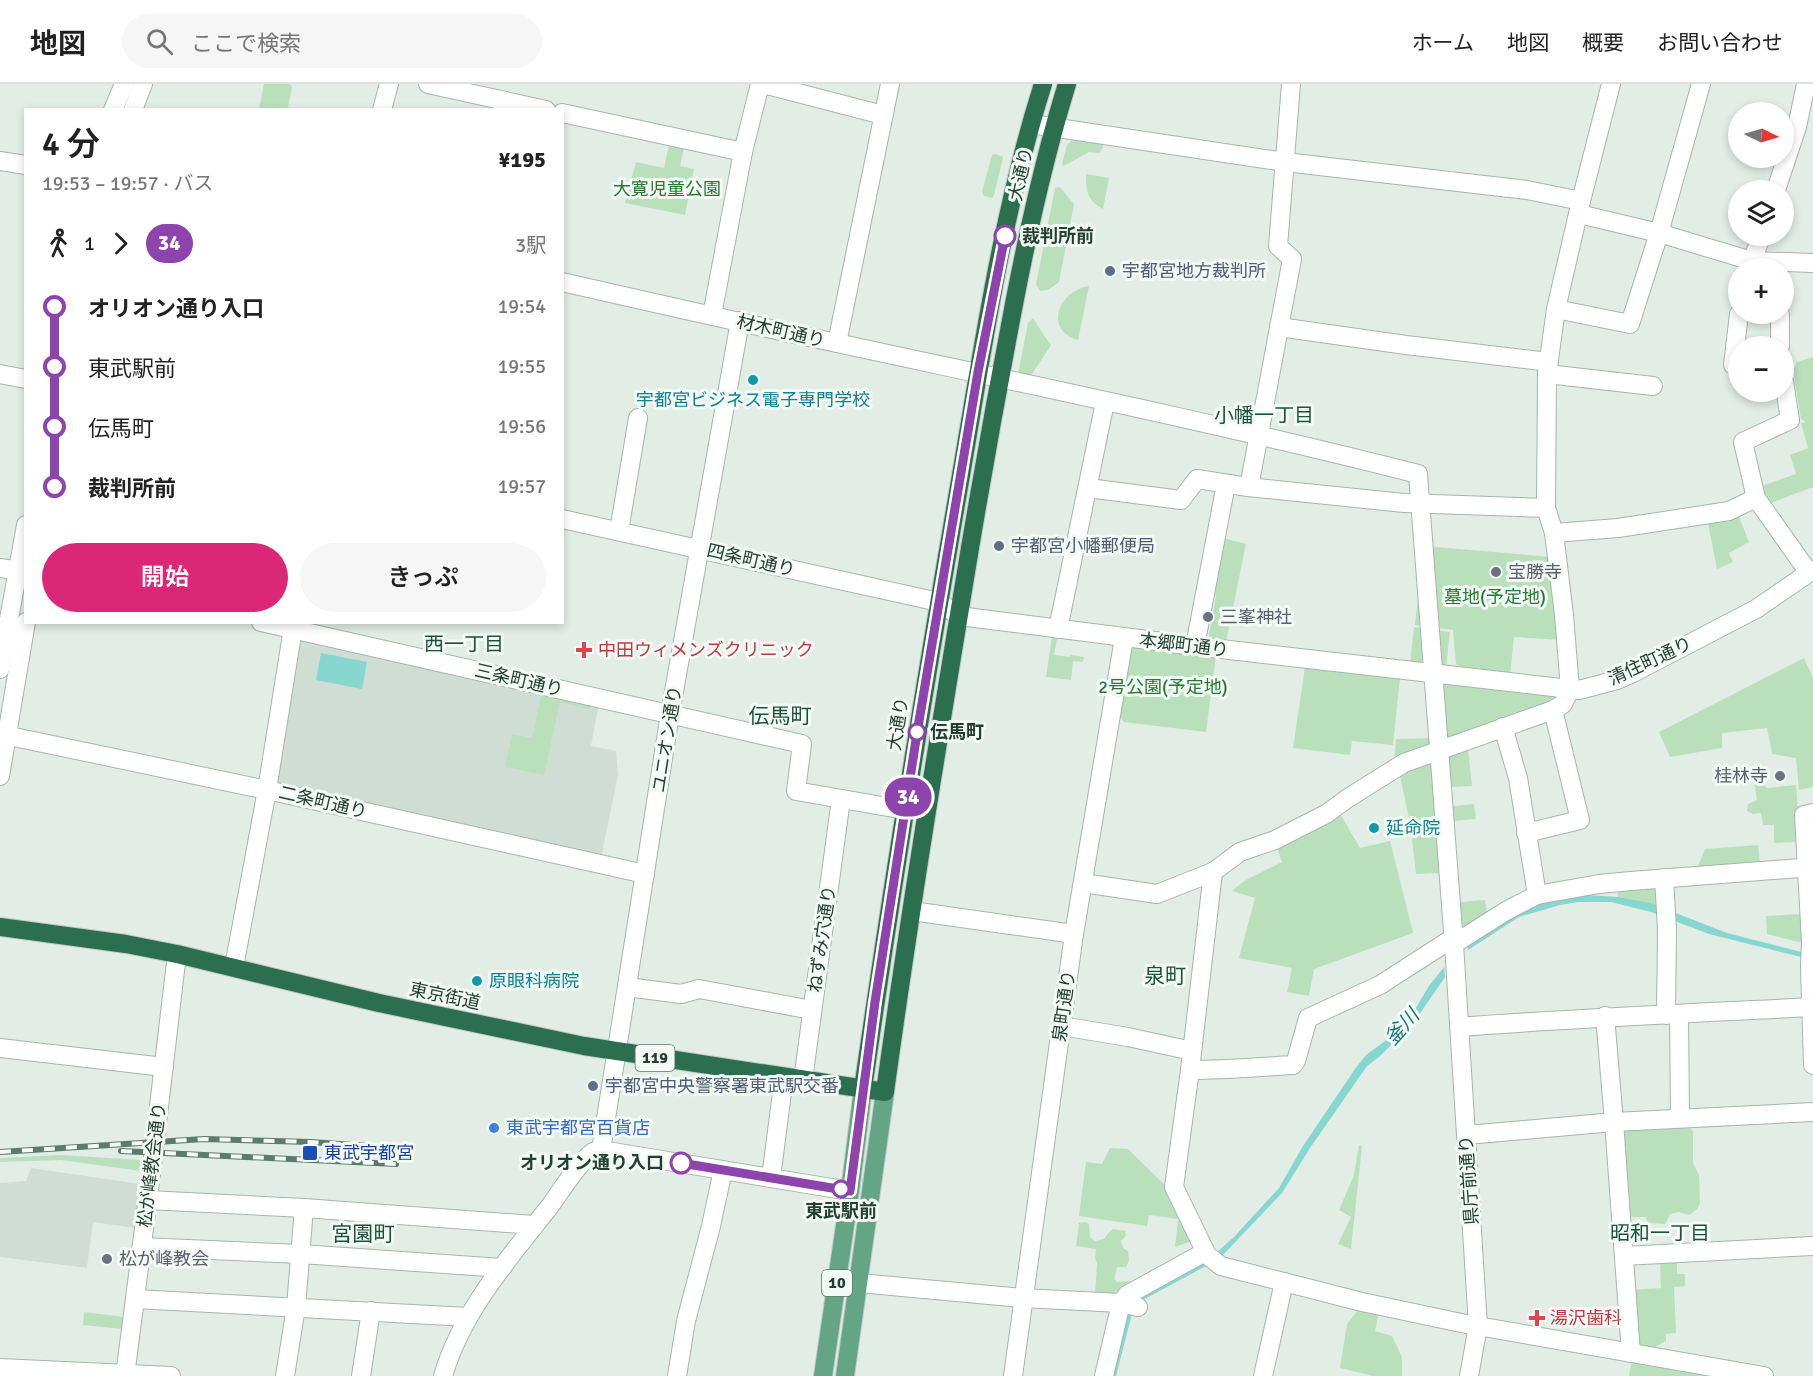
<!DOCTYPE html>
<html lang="ja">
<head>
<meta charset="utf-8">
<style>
  :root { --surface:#fff; --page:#f6f6f6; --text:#222; --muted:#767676; --line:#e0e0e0; --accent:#db2777 }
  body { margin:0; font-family:Signika,"Noto Sans JP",sans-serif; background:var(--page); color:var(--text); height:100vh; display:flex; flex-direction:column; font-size:22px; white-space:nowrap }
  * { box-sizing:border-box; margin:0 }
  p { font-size:20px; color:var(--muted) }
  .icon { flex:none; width:33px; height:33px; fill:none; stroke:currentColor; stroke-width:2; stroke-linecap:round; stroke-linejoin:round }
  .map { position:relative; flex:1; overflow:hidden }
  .drawer { position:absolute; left:24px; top:24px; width:540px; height:516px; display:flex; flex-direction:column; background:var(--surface); border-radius:0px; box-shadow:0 3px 9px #0003 }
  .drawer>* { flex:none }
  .badge { padding:0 12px; border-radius:20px; font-size:21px; line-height:39px }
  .needle { width:39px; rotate:95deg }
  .controls { position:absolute; left:1728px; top:18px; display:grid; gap:12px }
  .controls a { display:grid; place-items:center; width:66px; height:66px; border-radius:50%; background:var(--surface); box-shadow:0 3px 9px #0003; font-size:30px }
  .map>.badge { position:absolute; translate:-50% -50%; box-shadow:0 0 0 3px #fff }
  .legs { display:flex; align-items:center; gap:9px; height:66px; padding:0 18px; font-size:20px }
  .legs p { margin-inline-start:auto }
  .headline { display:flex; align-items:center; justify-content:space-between; height:102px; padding:0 18px }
  h1 { font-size:33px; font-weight:600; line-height:45px }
  .button { display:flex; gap:12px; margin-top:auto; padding:12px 18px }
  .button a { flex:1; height:69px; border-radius:36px; background:var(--accent); color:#fff; font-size:24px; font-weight:600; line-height:69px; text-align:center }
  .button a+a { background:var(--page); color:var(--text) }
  ul { padding:0 18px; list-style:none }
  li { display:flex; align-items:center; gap:21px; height:60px; font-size:22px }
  li i { display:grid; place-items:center; width:9px; height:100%; margin:0 8px; background:currentColor }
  li i::after { content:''; width:15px; height:15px; margin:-8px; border:4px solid; border-radius:50%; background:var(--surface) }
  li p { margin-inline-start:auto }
  li:first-child i { background:linear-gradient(#0000 50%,currentColor 0) }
  li:last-child i { background:linear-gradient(currentColor 50%,#0000 0) }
  header { display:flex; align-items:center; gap:36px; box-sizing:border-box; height:84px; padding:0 30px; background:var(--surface); border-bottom:2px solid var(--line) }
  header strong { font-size:28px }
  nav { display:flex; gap:33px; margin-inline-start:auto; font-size:21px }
  .search { width:420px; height:54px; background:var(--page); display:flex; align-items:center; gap:15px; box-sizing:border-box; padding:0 21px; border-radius:33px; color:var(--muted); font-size:22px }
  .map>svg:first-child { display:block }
  .built { fill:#d0ddd4 }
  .green { fill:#bae0bb }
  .water { fill:#87d6cf }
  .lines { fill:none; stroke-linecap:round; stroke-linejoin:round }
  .minor-casing { stroke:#a4b6ac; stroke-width:20 }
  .major-casing { stroke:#c1cac5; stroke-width:20 }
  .highway-casing { stroke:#c1cac5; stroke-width:20 }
  .minor { stroke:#fff; stroke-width:18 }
  .major { stroke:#64a585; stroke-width:18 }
  .highway { stroke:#2b6e50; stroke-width:18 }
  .rail-casing { stroke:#5b7b6b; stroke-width:6 }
  .rail { stroke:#f3f9f5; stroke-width:4; stroke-dasharray:11; stroke-linecap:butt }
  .line-1-casing { stroke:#fff; stroke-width:14 }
  .line-1 { stroke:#8e44ad; stroke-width:9 }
  .stop-1-dot { fill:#fff; stroke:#8e44ad; stroke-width:3 }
  .service-dot { fill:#5c6f8a; stroke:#f3f9f5; stroke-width:2 }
  .culture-dot { fill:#0f9aa8; stroke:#f3f9f5; stroke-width:2 }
  .worship-dot { fill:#6b7280; stroke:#f3f9f5; stroke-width:2 }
  .health-dot { fill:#e0444e; stroke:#f3f9f5; stroke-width:2 }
  .shop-dot { fill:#3f7fe0; stroke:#f3f9f5; stroke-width:2 }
  .transit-dot { fill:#1a4fb4; stroke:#f3f9f5; stroke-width:2 }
  .labels { text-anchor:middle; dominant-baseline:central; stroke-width:6; stroke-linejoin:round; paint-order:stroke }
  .shield { fill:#f3f9f5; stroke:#60786b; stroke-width:1.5 }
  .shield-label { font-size:16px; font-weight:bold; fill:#214030 }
  .street-label { font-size:18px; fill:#214030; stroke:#f3f9f5 }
  .park-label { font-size:18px; fill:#287934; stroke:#f3f9f5 }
  .stop-label { font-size:18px; font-weight:bold; fill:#214030; stroke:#f3f9f5; text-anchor:start }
  .service-label { font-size:18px; fill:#4e5e75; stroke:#f3f9f5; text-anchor:start }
  .culture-label { font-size:18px; fill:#0d838f; stroke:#f3f9f5; text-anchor:start }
  .worship-label { font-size:18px; fill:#5b616d; stroke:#f3f9f5; text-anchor:start }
  .health-label { font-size:18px; fill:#be3a42; stroke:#f3f9f5; text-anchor:start }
  .shop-label { font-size:18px; fill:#366cbe; stroke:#f3f9f5; text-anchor:start }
  .transit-label { font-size:18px; fill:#164399; stroke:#f3f9f5; text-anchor:start }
  .neighbourhood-label { font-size:20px; fill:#1b5338; stroke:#f3f9f5 }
  .water-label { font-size:20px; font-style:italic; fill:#177a73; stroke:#f3f9f5 }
  .quarter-label { font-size:21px; fill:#1b5338; stroke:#f3f9f5 }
</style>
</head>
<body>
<header>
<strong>地図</strong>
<div class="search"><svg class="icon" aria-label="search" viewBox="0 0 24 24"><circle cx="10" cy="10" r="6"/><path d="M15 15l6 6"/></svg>ここで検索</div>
<nav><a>ホーム</a><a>地図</a><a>概要</a><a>お問い合わせ</a></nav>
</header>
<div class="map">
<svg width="1813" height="1292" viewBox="0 0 1813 1292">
  <rect width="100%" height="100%" fill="#e2ede6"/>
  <!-- built -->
  <g class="built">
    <path d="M298 554 599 619 591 662 616 667 618 691 601 774 275 704Z"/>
    <path d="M31 1084 140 1100 135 1144 93 1138 87 1184 0 1173V1099L26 1097Z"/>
  </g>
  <!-- green -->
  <g class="green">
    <path d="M264 0H290L292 3 288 23 284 25H259Z"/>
    <path d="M1074 54 1102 57 1103 64 1099 69 1089 68 1064 82 1062 80 1067 61Z"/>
    <path d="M669 61 684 63 680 82 694 85 685 131 625 119 636 78 664 84Z"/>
    <path d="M995 70 1002 72 1003 74 994 111 992 114 984 112 982 108 992 71Z"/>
    <path d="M1086 90 1109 94 1103 125C1087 116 1086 108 1086 90Z"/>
    <path d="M1060 103 1074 120 1059 198 1048 206 1040 207 1036 201 1055 104Z"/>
    <path d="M1089 202 1078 256C1044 247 1057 207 1089 202Z"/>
    <path d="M1033 234 1043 250 1051 261 1032 290 1022 295 1018 290 1028 239Z"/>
    <path d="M1813 273V403L1768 420 1759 403 1796 390 1790 371 1808 364 1801 339 1806 338 1801 335 1793 286 1797 278Z"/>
    <path d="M1737 428 1749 458 1729 469 1733 478 1717 485 1707 434Z"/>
    <path d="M1219 453 1246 460 1226 558 1208 555 1216 512 1208 509Z"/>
    <path d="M1424 462 1551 473 1561 556 1514 553 1510 591 1462 586 1456 580 1453 546 1415 541Z"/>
    <path d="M1414 543 1450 548 1446 583 1410 579Z"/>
    <path d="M1052 553 1057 554 1054 571 1070 573 1071 571 1084 573 1083 578 1073 577 1071 596 1046 593Z"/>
    <path d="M1136 560 1216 571 1206 648 1124 638 1117 630 1127 566Z"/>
    <path d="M1804 574 1813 594V703L1799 706 1796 674 1772 670 1767 644 1722 649V664L1670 673 1659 648Z"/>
    <path d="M1305 583 1400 594 1393 661 1352 657 1350 671 1293 664Z"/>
    <path d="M1443 599 1553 610 1555 620 1460 652 1446 654Z"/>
    <path d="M542 607 592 617 590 625 560 618 544 691 505 683 512 650 532 654Z"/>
    <path d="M1430 654 1431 666 1394 679 1396 655Z"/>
    <path d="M1468 665 1472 702 1451 703 1448 670Z"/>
    <path d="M1431 675 1439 789 1416 790 1410 739 1399 687Z"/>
    <path d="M1754 697H1760L1767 704 1796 701 1799 742 1798 758 1774 759V741H1763L1761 729 1753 730 1747 727 1748 720 1757 716Z"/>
    <path d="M1474 720 1476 735 1454 737 1453 722Z"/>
    <path d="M1339 728 1360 764 1390 757 1413 849 1314 885 1309 912 1287 908 1292 884 1239 874 1255 814 1232 807 1244 797 1282 778 1277 764Z"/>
    <path d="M1758 761 1760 781 1696 787 1705 765Z"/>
    <path d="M1653 802 1659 808 1660 824 1618 813V805Z"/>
    <path d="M1485 816 1487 829 1467 841 1461 842 1460 818Z"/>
    <path d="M1801 830 1803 859 1767 850 1766 832Z"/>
    <path d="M1687 1042 1693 1047V1079L1699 1091 1700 1119 1697 1125 1689 1131 1679 1128 1670 1130 1665 1140 1648 1139 1646 1133H1625L1618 1050 1625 1044Z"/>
    <path d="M1359 1061 1362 1062 1351 1165 1338 1160 1351 1133 1339 1126 1354 1091Z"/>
    <path d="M1110 1064 1128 1065 1171 1107 1192 1157 1175 1163 1178 1135 1149 1131 1147 1142 1079 1132 1086 1078 1102 1080Z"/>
    <path d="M61 1071 142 1076 141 1087 61 1076 0 1078V1074Z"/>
    <path d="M1085 1138 1089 1140 1090 1153 1095 1157 1104 1155 1108 1149 1113 1145 1125 1147 1126 1152 1121 1157 1123 1164 1128 1167 1129 1177 1126 1183H1117L1114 1195 1117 1198 1133 1197V1200C1122 1207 1111 1208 1101 1214L1095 1212 1097 1179 1095 1174 1096 1165 1076 1162 1079 1139Z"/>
    <path d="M1677 1178V1190H1685V1202L1674 1203 1676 1249 1666 1250V1257L1655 1263H1639L1630 1206 1661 1204 1660 1179Z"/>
    <path d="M1359 1225 1379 1228 1375 1247 1392 1252 1402 1273V1292H1373L1340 1284 1347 1240Z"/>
    <path d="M84 1228 125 1233 123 1245 83 1241Z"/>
    <path d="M1632 1276 1728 1292H1629Z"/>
  </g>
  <!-- water -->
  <g class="water">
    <path d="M321 569 367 578 362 605 316 596Z"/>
    <path d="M1587 811 1618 813 1650 819 1727 849 1813 871V876L1709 850 1651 828 1611 818H1578L1560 821 1519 833 1468 866 1467 857 1519 825 1563 812Z"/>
    <path d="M1444 883 1445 893 1414 938 1379 973 1367 982 1310 1064 1282 1109 1219 1175 1139 1218 1133 1226 1116 1292H1108L1129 1215 1215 1170 1234 1153 1279 1104 1303 1062 1355 985 1366 971 1396 949 1411 932 1429 902Z"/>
  </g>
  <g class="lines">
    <defs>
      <g id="minor">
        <path d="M428 0 546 26"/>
        <path d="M763 0 883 31"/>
        <path d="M113 26 124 0"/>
        <path d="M133 26 143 0"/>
        <path d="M382 26 389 0"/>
        <path d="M562 29 743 68"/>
        <path d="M1031 40 1285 78 1527 106 1581 117"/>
        <path d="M0 77 26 81"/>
        <path d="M1776 106 1797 43 1806 0"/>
        <path d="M1579 130 1659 149 1752 177 1813 179"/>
        <path d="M1750 184 1761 152"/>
        <path d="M562 198C654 219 746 240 837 259 1031 301 1225 341 1418 390L1454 860 1478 1242 1469 1292"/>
        <path d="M1556 225 1630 240 1659 149 1701 0"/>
        <path d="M1780 230V262"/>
        <path d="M712 231 743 68 760 0"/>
        <path d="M1279 243 1406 261 1549 278"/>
        <path d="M837 259 890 0"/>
        <path d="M1738 281H1733L1739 230"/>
        <path d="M0 290 26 295"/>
        <path d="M1547 290 1653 302"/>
        <path d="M1249 403 1292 175 1278 162 1291 0"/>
        <path d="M1088 404 1181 416 1197 395 1248 403 1404 419 1546 424"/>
        <path d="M1756 414 1743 358 1790 336 1784 297"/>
        <path d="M562 435 939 518 959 532 1195 562 1579 606 1617 596 1633 589 1756 525 1813 486"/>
        <path d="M619 447 638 334"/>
        <path d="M1554 449 1618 444 1729 427 1756 414 1809 489"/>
        <path d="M0 484 26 488"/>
        <path d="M261 538 802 660 796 707 905 726"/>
        <path d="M1058 545 1104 323"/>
        <path d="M1195 562 1226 400"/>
        <path d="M0 585 26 441"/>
        <path d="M1503 643 1518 694 1537 811"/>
        <path d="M0 650 267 706 645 790"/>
        <path d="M0 692 26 538"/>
        <path d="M1813 729 1804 731 1811 858 1810 883 1813 981"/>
        <path d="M1526 749 1580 736 1553 626"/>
        <path d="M1213 788 1240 768 1275 756 1326 730 1348 714 1404 679 1553 626 1563 620 1570 605 1564 531 1554 449 1546 424 1547 290 1556 225 1581 117 1611 0"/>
        <path d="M1664 794 1667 845 1666 931"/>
        <path d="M1083 799 1157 810 1213 788 1190 986 1174 1103 1207 1171 1221 1182 1362 1218 1466 1240 1764 1292"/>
        <path d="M912 827 1074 850"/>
        <path d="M1454 860 1506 827 1537 811 1599 800 1631 797 1813 783"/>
        <path d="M234 883 267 706 294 538"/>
        <path d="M627 903 681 910 699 905 812 926"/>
        <path d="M1679 930 1680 1034"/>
        <path d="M1605 932 1614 1038 1631 1269"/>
        <path d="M1061 942 1128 953 1192 967"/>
        <path d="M1459 943C1577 934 1695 929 1813 923"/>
        <path d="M0 964 164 983"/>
        <path d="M1190 986C1224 986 1258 983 1293 981L1296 977 1308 934 1380 901 1453 854"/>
        <path d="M803 996 841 715"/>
        <path d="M1467 1051 1614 1038 1813 1028"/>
        <path d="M601 1066 670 630 740 237"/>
        <path d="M771 1094 784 993"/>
        <path d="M148 1116 304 1124 534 1141"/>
        <path d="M142 1163 301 1170 502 1184"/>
        <path d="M1624 1172 1813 1162"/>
        <path d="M859 1199 1022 1214 1121 1219 1138 1223"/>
        <path d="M135 1215 468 1233"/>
        <path d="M0 1284 171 1292"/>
        <path d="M125 1292 151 1090 177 870"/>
        <path d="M285 1292 296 1223 304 1124"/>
        <path d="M361 1292 371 1227"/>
        <path d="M443 1292C462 1227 509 1174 550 1122 563 1104 576 1082 593 1068L601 1066 850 1107"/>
        <path d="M677 1292 686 1237 711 1142 723 1086"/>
        <path d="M1013 1292 1074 850 1124 554"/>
        <path d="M1104 1292 1121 1219 1127 1211 1205 1168"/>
        <path d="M1263 1292 1284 1198"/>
      </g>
      <g id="major">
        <path d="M823 1292 850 1107 863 1005"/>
        <path d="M845 1292 885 1008"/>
      </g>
      <g id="highway">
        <path d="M0 843 126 860 177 870 379 919 584 962 885 1008C910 826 940 645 970 464 984 381 999 298 1015 215 1029 143 1045 71 1067 0"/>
        <path d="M863 1005C892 802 925 599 960 397 983 264 1002 129 1043 0"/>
      </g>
    </defs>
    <!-- minor casing -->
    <use href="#minor" class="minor-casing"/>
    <!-- major casing -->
    <use href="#major" class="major-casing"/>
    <!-- highway casing -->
    <use href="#highway" class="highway-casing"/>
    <!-- minor -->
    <use href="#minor" class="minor"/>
    <!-- major -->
    <use href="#major" class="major"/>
    <!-- highway -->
    <use href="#highway" class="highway"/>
    <defs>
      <g id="rail">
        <path d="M121 1067 396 1080"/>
        <path d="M0 1068 204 1055 311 1058 396 1064"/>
      </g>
    </defs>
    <!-- rail casing -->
    <use href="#rail" class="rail-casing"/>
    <!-- rail -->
    <use href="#rail" class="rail"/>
  </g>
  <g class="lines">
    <defs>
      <path id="line-1" d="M681 1079 850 1107 875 918 918 643 978 288 1005 152"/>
    </defs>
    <!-- line-1 casing -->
    <use href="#line-1" class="line-1-casing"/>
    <!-- line-1 -->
    <use href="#line-1" class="line-1"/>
  </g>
  <!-- markers -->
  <g class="stop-1-dot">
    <circle cx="1005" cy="152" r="10"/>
    <circle cx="917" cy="648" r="8"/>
    <circle cx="681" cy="1079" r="10"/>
    <circle cx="841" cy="1105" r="8"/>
  </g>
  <g class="service-dot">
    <circle cx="1110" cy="187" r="6"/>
    <circle cx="999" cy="462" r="6"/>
    <circle cx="593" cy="1002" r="6"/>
  </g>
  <g class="culture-dot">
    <circle cx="753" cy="296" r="6"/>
    <circle cx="1374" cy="744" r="6"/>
    <circle cx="477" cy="897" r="6"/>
  </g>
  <g class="worship-dot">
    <circle cx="1496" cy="488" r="6"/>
    <circle cx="1208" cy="533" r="6"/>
    <circle cx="1780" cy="692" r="6"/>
    <circle cx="107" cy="1175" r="6"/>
  </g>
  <g class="health-dot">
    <path d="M581 557h6v6h6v6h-6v6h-6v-6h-6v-6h6z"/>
    <path d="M1534 1225h6v6h6v6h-6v6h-6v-6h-6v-6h6z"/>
  </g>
  <circle class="shop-dot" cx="494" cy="1044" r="6"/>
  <rect class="transit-dot" x="302" y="1061" width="16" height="16" rx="3"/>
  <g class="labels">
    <!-- shield labels -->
    <g class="shield">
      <rect x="635.5" y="961" width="39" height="26" rx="4.5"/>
      <rect x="822" y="1186" width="30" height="26" rx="4.5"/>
    </g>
    <g class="shield-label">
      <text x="655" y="974">119</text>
      <text x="837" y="1199">10</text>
    </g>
    <!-- street labels -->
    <g class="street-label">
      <text transform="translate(1021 90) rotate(-77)">大通り</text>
      <text transform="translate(781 247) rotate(13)">材木町通り</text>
      <text transform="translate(751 476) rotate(13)">四条町通り</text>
      <text transform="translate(1184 561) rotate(7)">本郷町通り</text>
      <text transform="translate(1650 577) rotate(-25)">清住町通り</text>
      <text transform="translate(519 596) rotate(13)">三条町通り</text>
      <text transform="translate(898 640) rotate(-81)">大通り</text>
      <text transform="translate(667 655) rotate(-81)">ユニオン通り</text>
      <text transform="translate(323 718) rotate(13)">二条町通り</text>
      <text transform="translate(822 855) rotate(-82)">ねずみ穴通り</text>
      <text transform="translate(445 912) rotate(12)">東京街道</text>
      <text transform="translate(1064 922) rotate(-82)">泉町通り</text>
      <text transform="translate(152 1081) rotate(-83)">松が峰教会通り</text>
      <text transform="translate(1469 1096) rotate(-94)">県庁前通り</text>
    </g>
    <!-- park labels -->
    <g class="park-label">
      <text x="667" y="105">大寛児童公園</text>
      <text x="1495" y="513">墓地(予定地)</text>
      <text x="1163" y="603">2号公園(予定地)</text>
    </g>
    <!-- stop labels -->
    <g class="stop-label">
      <text x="1022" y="152">裁判所前</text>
      <text x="930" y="648">伝馬町</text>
      <text x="664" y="1079" text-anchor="end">オリオン通り入口</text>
      <text x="841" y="1127" text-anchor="middle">東武駅前</text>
    </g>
    <!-- service labels -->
    <g class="service-label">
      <text x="1122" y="187">宇都宮地方裁判所</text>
      <text x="1011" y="462">宇都宮小幡郵便局</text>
      <text x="605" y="1002">宇都宮中央警察署東武駅交番</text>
    </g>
    <!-- culture labels -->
    <g class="culture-label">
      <text x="753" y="316" text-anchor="middle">宇都宮ビジネス電子専門学校</text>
      <text x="1386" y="744">延命院</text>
      <text x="489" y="897">原眼科病院</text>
    </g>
    <!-- worship labels -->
    <g class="worship-label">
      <text x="1508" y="488">宝勝寺</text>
      <text x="1220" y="533">三峯神社</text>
      <text x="1768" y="692" text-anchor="end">桂林寺</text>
      <text x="119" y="1175">松が峰教会</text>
    </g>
    <!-- health labels -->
    <g class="health-label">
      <text x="598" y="566">中田ウィメンズクリニック</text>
      <text x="1550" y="1234">湯沢歯科</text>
    </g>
    <!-- shop labels -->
    <g class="shop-label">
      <text x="506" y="1044">東武宇都宮百貨店</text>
    </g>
    <!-- transit labels -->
    <g class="transit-label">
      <text x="324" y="1069">東武宇都宮</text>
    </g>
    <!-- neighbourhood labels -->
    <g class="neighbourhood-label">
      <text x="1264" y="331">小幡一丁目</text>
      <text x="464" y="560">西一丁目</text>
      <text x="1660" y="1149">昭和一丁目</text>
    </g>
    <!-- water labels -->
    <g class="water-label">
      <text transform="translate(1402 943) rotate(-48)">釜川</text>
    </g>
    <!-- quarter labels -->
    <g class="quarter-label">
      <text x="780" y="632">伝馬町</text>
      <text x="1165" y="892">泉町</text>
      <text x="363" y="1150">宮園町</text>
    </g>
  </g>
</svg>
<div class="controls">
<a><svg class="needle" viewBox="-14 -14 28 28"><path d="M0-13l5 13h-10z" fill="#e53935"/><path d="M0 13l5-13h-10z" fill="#767676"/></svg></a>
<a><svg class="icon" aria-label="layers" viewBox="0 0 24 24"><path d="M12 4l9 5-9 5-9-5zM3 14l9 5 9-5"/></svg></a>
<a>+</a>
<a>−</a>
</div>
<b class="badge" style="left:908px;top:713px;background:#8e44ad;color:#fff">34</b>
<section class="drawer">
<div class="headline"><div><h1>4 分</h1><p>19:53 – 19:57 · バス</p></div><b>¥195</b></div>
<div class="legs"><svg class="icon" aria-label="walk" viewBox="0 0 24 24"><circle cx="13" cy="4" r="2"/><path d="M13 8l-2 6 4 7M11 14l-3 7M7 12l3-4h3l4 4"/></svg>1<svg class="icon" aria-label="forward" viewBox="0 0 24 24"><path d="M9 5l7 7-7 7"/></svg><b class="badge" style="background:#8e44ad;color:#fff">34</b><p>3駅</p></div>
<ul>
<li><i style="color:#8e44ad"></i><b>オリオン通り入口</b><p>19:54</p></li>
<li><i style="color:#8e44ad"></i><span>東武駅前</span><p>19:55</p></li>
<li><i style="color:#8e44ad"></i><span>伝馬町</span><p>19:56</p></li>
<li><i style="color:#8e44ad"></i><b>裁判所前</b><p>19:57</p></li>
</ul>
<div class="button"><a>開始</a><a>きっぷ</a></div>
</section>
</div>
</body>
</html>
